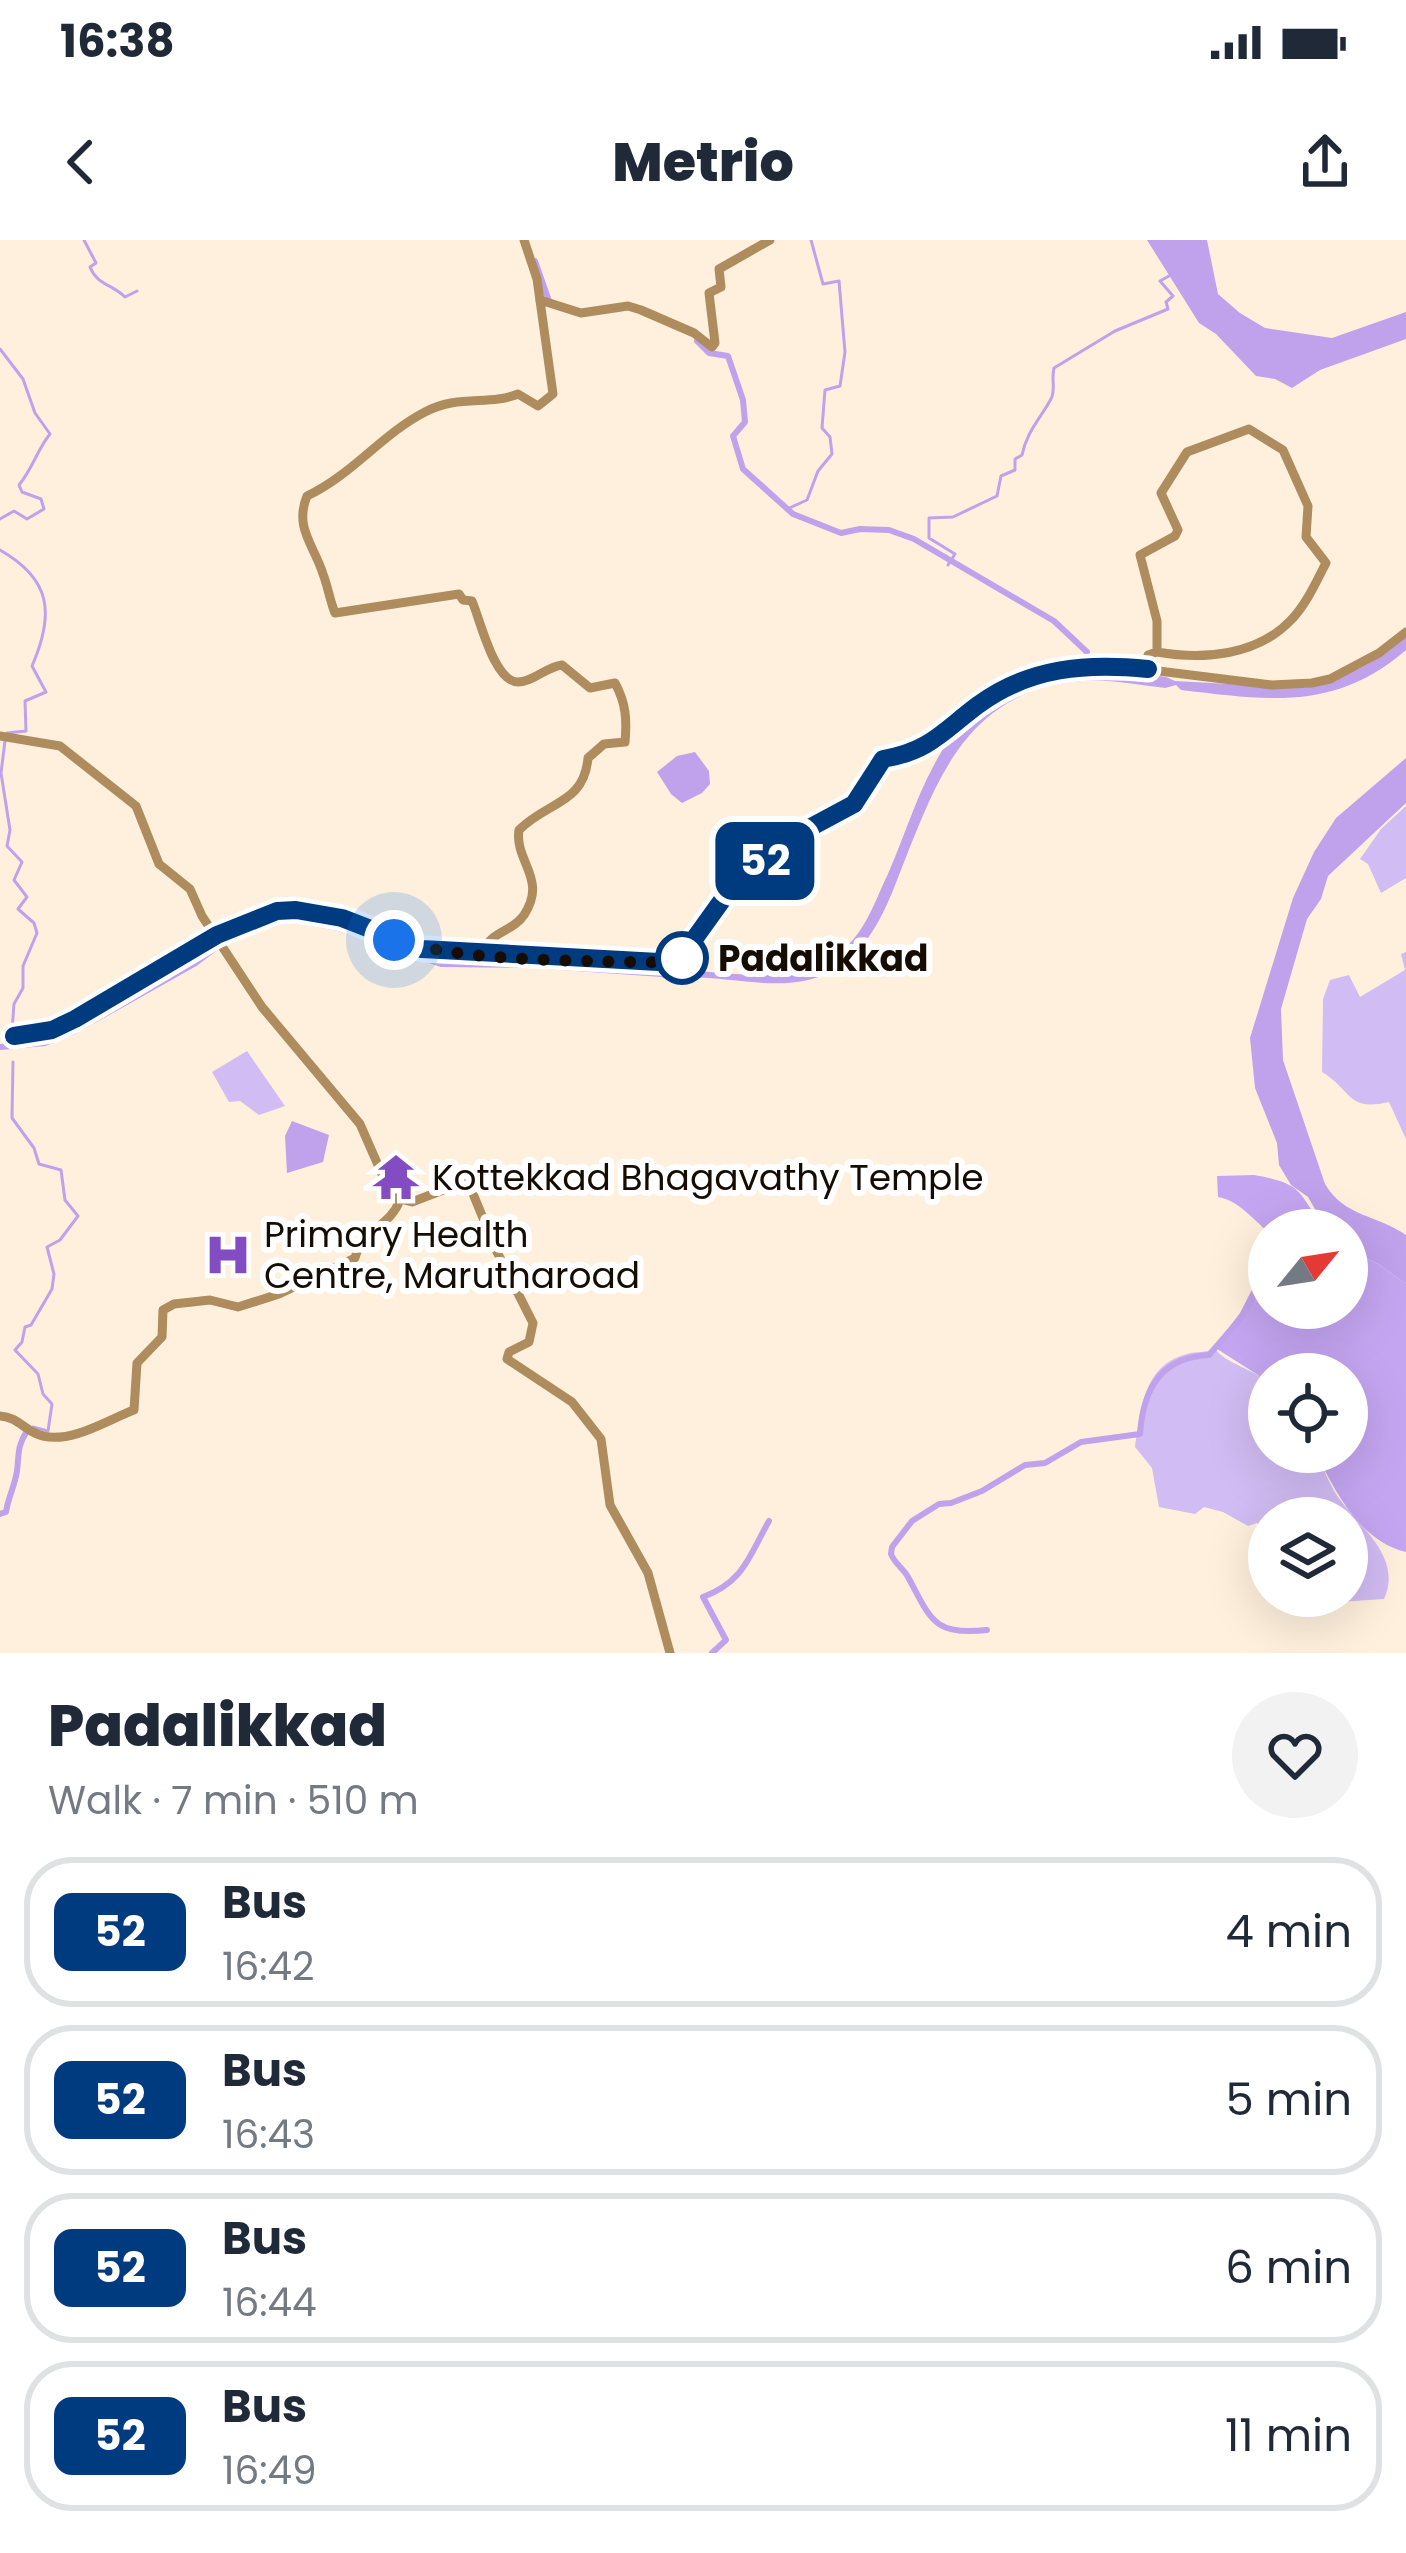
<!DOCTYPE html>
<html lang="en">
<head>
<meta charset="utf-8">
<style>
  :root { --surface:#fff; --page:#f2f2f3; --text:#1f2937; --muted:#747a83; --line:#e0e1e3 }
  body { margin:0; font-family:Poppins,sans-serif; background:var(--page); color:var(--text); height:100vh; display:flex; flex-direction:column; font-size:45px; white-space:nowrap }
  * { box-sizing:border-box; margin:0 }
  p { font-size:39px; color:var(--muted) }
  .icon { flex:none; width:66px; height:66px; fill:none; stroke:currentColor; stroke-width:2; stroke-linecap:round; stroke-linejoin:round }
  .map { position:relative; height:1413px; overflow:hidden }
  .sheet { display:flex; flex-direction:column; background:var(--surface); flex:1 }
  .sheet>* { flex:none }
  .badge { padding:0 24px; border-radius:18px; font-size:42px; line-height:78px }
  .needle { width:78px; rotate:60deg }
  .controls { position:absolute; left:1248px; top:969px; display:grid; gap:24px }
  .controls a { display:grid; place-items:center; width:120px; height:120px; border-radius:50%; background:var(--surface); box-shadow:0 12px 48px #0002; font-size:60px }
  .you { position:absolute; width:60px; height:60px; margin:-30px; border:9px solid #fff; border-radius:50%; background:#1a73e8; box-shadow:0 0 0 18px #1a73e833 }
  .map>.badge { position:absolute; translate:-50% -50%; box-shadow:0 0 0 6px #fff }
  .round { display:grid; place-items:center; flex:none; width:126px; height:126px; border-radius:63px; background:var(--page) }
  .head { display:flex; align-items:center; justify-content:space-between; height:204px; padding:0 48px }
  h1 { font-size:57px; font-weight:800; line-height:90px }
  ul { padding:0; list-style:none }
  li { display:flex; align-items:center; gap:36px; height:150px; margin:0 24px 18px; padding:0 24px; border:6px solid var(--line); border-radius:48px }
  li div { flex:1 }
  li b { display:block; font-size:45px }
  li em { font-style:normal }
  li .badge { min-width:132px; font-weight:700; text-align:center }
  .status { display:flex; justify-content:space-between; align-items:center; height:84px; padding:0 60px; background:var(--surface); direction:ltr }
  .status svg { height:33px; fill:currentColor }
  header { display:flex; justify-content:space-between; align-items:center; height:156px; padding:0 48px; background:var(--surface); font-size:54px; font-weight:800 }
  .map>svg:first-child { display:block }
  .green { fill:#d1bcf3 }
  .forest { fill:#c4a5f1 }
  .water { fill:#bfa1ec }
  .lines { fill:none; stroke-linecap:round; stroke-linejoin:round }
  .stream { stroke:#bfa1ec; stroke-width:3 }
  .canal { stroke:#bfa1ec; stroke-width:6 }
  .secondary { stroke:#ae8c5d; stroke-width:9 }
  .line-casing { stroke:#fff; stroke-width:27 }
  .line { stroke:#003b80; stroke-width:18 }
  .walk { stroke:#150d04; stroke-width:12; stroke-dasharray:0 21.6 }
  .stop-dot { fill:#fff; stroke:#003b80; stroke-width:6 }
  .labels { text-anchor:middle; dominant-baseline:central; stroke-width:12; stroke-linejoin:round; paint-order:stroke }
  .stop-label { font-size:36px; font-weight:bold; fill:#150d04; stroke:#fff; text-anchor:start }
  .poi-label { font-size:36px; fill:#150d04; stroke:#fff; text-anchor:start }
</style>
</head>
<body>
<div class="status"><b>16:38</b><svg viewBox="0 0 49 12"><path d="M0 12V9h3v3zM5 12V6h3v6zM10 12V3h3v9zM15 12V0h3v12zM26 1h20v11H26zM47 4h2v5h-2z"/></svg></div>
<header><svg class="icon" aria-label="back" viewBox="0 0 24 24"><path d="M15 5l-7 7 7 7"/></svg>Metrio<svg class="icon" aria-label="share" viewBox="0 0 24 24"><path d="M12 15V3M7 8l5-5 5 5M5 13v7h14v-7"/></svg></header>
<div class="map">
<svg width="1406" height="1413" viewBox="0 0 1406 1413">
  <rect width="100%" height="100%" fill="#fff0dd"/>
  <!-- green -->
  <g class="green">
    <path d="M1406 566V638L1381 653 1368 624 1360 619 1381 589Z"/>
    <path d="M1406 712V899L1389 862C1347 872 1352 850 1322 832L1323 759 1330 740 1349 735 1360 757 1405 730 1401 714Z"/>
    <path d="M247 811 285 866 259 875 240 861 229 862 212 832Z"/>
    <path d="M1215 1109C1226 1123 1253 1130 1269 1142V1212H1316C1323 1227 1329 1244 1338 1257 1360 1287 1403 1318 1384 1359L1340 1362 1334 1356H1347V1278H1269V1290L1257 1283 1248 1286 1223 1272 1204 1267 1195 1274 1159 1267 1152 1228 1135 1207C1141 1170 1143 1125 1187 1114 1198 1111 1205 1113 1215 1109Z"/>
  </g>
  <!-- forest -->
  <g class="forest">
    <path d="M1254 935C1308 944 1296 954 1327 990H1269V993C1254 980 1238 960 1218 957L1217 936Z"/>
    <path d="M1347 1008 1380 1025 1406 1044V1312C1361 1302 1334 1251 1316 1212H1347V1134H1269V1142L1214 1107 1240 1073 1269 1016V1068H1347Z"/>
  </g>
  <!-- water -->
  <g class="water">
    <path d="M1147 0H1207L1218 54 1240 73 1265 88 1332 98 1406 72V99L1320 130 1292 148 1275 139 1256 136 1216 94 1199 83Z"/>
    <path d="M1406 396V410C1334 472 1268 460 1181 450L1176 445 1165 448C1138 445 1109 439 1082 441 965 450 936 542 899 635 887 667 870 707 839 727 786 761 724 730 667 739L656 735V727C708 730 779 746 827 721 856 706 869 677 881 649 901 608 913 563 935 523 964 467 1029 430 1093 430 1117 430 1142 434 1166 437L1175 441 1306 448C1340 440 1381 421 1406 396Z"/>
    <path d="M695 512 709 531 710 544 702 553 682 563 671 554 657 532 677 516Z"/>
    <path d="M1406 518V563L1328 636 1321 659 1307 679 1281 769 1283 820 1325 944C1344 977 1378 975 1406 995V1044L1380 1025 1347 1008V990H1327L1308 957 1291 945 1279 925 1277 903 1255 848 1250 798 1293 658 1314 612 1336 578Z"/>
    <path d="M292 881 329 895 323 922 287 933 285 896Z"/>
  </g>
  <g class="lines">
    <!-- stream -->
    <g class="stream">
      <path d="M84 0 96 23 90 27C97 45 112 44 125 57L137 51"/>
      <path d="M0 109 23 139 35 173 50 194C37 210 33 228 19 245L22 252 41 259 44 269 27 279 14 271 0 279"/>
      <path d="M787 269 807 260 818 231 832 214 830 197 822 188 825 150 840 146 845 112 839 41 823 44 811 0"/>
      <path d="M0 310C51 339 55 373 32 426L46 452 25 461 26 491 7 493"/>
      <path d="M948 325 955 314 929 298V278L953 277 997 256 1001 236 1015 230V219L1022 215C1027 191 1040 179 1051 159 1056 150 1051 139 1054 128L1115 91 1168 69 1166 62 1173 56 1160 41 1169 36"/>
      <path d="M5 501 1 533 10 590 7 606 22 622 14 640 27 657 18 669 34 683 37 693 23 726V748L14 764 12 791"/>
      <path d="M13 822 12 878 34 908 39 924 61 930 65 960 78 976 60 1000 47 1007 54 1034 52 1049 31 1085 25 1087 22 1102 15 1110 38 1134 43 1154 52 1164 48 1191 33 1187"/>
    </g>
    <!-- canal -->
    <g class="canal">
      <path d="M535 21 550 64"/>
      <path d="M697 101 709 113 728 116 743 160 745 182 733 196 743 229 793 274 841 293 860 289 889 290 914 299 1054 381 1087 412"/>
      <path d="M0 807 45 803 73 792 194 724 234 694 277 681 296 680 338 688 441 724 531 725 662 734"/>
      <path d="M0 1274 6 1272C8 1258 15 1245 17 1231 19 1215 17 1206 27 1191"/>
      <path d="M987 1390C933 1396 931 1379 908 1337 903 1328 895 1324 891 1314L892 1307 912 1281 939 1264 951 1263 982 1251 1025 1225 1045 1223 1081 1202 1140 1194C1143 1149 1161 1117 1209 1115L1241 1078 1269 1029"/>
      <path d="M712 1413 726 1400 703 1357C744 1342 749 1316 769 1281"/>
    </g>
    <!-- secondary -->
    <g class="secondary">
      <path d="M540 60 581 73 628 66 641 70 694 93 712 107 715 103 709 53 721 47 719 29 770 0"/>
      <path d="M1147 429 1148 415 1157 412V381L1140 315 1175 296 1178 290 1161 253 1187 212 1249 189 1283 210 1308 266 1306 297 1326 323C1316 342 1306 365 1291 380 1257 416 1203 420 1157 412"/>
      <path d="M0 496 60 506 136 566 159 624 190 649 202 676 262 767 360 884 392 957 412 962 464 942 471 949 497 1012 533 1083 529 1102 509 1112 507 1119 572 1162 601 1199 610 1265 648 1333 670 1413"/>
      <path d="M482 714C490 690 512 693 524 675 548 639 514 621 519 590 548 561 584 564 588 518L604 504 625 502C627 480 626 463 615 443L590 448 562 425C546 427 533 442 518 442 494 442 480 379 472 361L463 360 459 354 335 373C330 361 328 347 323 334 314 305 294 288 307 256 352 235 382 194 425 172 459 154 489 166 518 154L538 166 553 154 537 39 524 0"/>
      <path d="M14 796 52 790 75 779 217 695 277 671 296 670 342 678 422 709 678 723 728 652 799 593 854 564 883 519 928 507 980 464 1033 435 1110 425 1272 445 1312 443 1330 439 1379 413 1406 392"/>
      <path d="M0 1176C19 1177 25 1192 43 1196 73 1203 107 1180 134 1170L137 1123 162 1097 163 1070 174 1064 210 1060 238 1067 279 1054 355 1018C362 990 390 986 399 962"/>
    </g>
  </g>
  <g class="lines">
    <defs>
      <path id="line" d="M14 796 52 790 75 779 217 695 277 671 296 670 342 678 422 709 677 723 728 652 800 593 854 564 883 519C930 511 943 491 978 465 1030 427 1086 423 1148 429"/>
    </defs>
    <!-- line casing -->
    <use href="#line" class="line-casing"/>
    <!-- line -->
    <use href="#line" class="line"/>
    <!-- walk -->
    <path class="walk" d="M394 700C476 724 590 720 677 723L682 718"/>
  </g>
  <!-- icons -->
  <defs>
    <symbol id="temple-bare" viewBox="-9 -9 18 18"><path d="M0-6L5-2H3V0L6.5 2.5H4V6H1.5V3h-3V6H-4V2.5H-6.5L-3 0V-2H-5Z" fill="#834cc3" stroke="#fff" stroke-width="2.5" paint-order="stroke"/></symbol>
    <symbol id="hospital-bare" viewBox="-9 -9 18 18"><path d="M-5-5h3v3.5h4V-5h3V5h-3V1.5h-4V5h-3Z" fill="#834cc3" stroke="#fff" stroke-width="2.5" paint-order="stroke"/></symbol>
  </defs>
  <g fill-rule="evenodd">
    <use href="#temple-bare" x="363" y="904" width="66" height="66"/>
    <use href="#hospital-bare" x="195" y="982" width="66" height="66"/>
  </g>
  <!-- markers -->
  <circle class="stop-dot" cx="682" cy="718" r="24"/>
  <g class="labels">
    <!-- stop labels -->
    <g class="stop-label">
      <text x="718" y="718">Padalikkad</text>
    </g>
    <!-- poi labels -->
    <g class="poi-label">
      <text x="432" y="937">Kottekkad Bhagavathy Temple</text>
      <text x="264" y="994">Primary Health<tspan x="264" dy="41">Centre, Marutharoad</tspan></text>
    </g>
  </g>
</svg>
<div class="controls">
<a><svg class="needle" viewBox="-14 -14 28 28"><path d="M0-13l5 13h-10z" fill="#e53935"/><path d="M0 13l5-13h-10z" fill="#747a83"/></svg></a>
<a><svg class="icon" aria-label="locate" viewBox="0 0 24 24"><circle cx="12" cy="12" r="6"/><path d="M12 2v4M12 18v4M2 12h4M18 12h4"/></svg></a>
<a><svg class="icon" aria-label="layers" viewBox="0 0 24 24"><path d="M12 4l9 5-9 5-9-5zM3 14l9 5 9-5"/></svg></a>
</div>
<div class="you" style="left:394px;top:700px"></div>
<b class="badge" style="left:765px;top:621px;background:#003b80;color:#fff">52</b>
</div>
<section class="sheet">
<div class="head"><div><h1>Padalikkad</h1><p>Walk · 7 min · 510 m</p></div><a class="round"><svg class="icon" aria-label="heart" viewBox="0 0 24 24"><path d="M12 20l-8-8c-3-5 5-10 8-4 3-6 11-1 8 4z"/></svg></a></div>
<ul>
<li><span class="badge" style="background:#003b80;color:#fff">52</span><div><b>Bus</b><p>16:42</p></div><em>4 min</em></li>
<li><span class="badge" style="background:#003b80;color:#fff">52</span><div><b>Bus</b><p>16:43</p></div><em>5 min</em></li>
<li><span class="badge" style="background:#003b80;color:#fff">52</span><div><b>Bus</b><p>16:44</p></div><em>6 min</em></li>
<li><span class="badge" style="background:#003b80;color:#fff">52</span><div><b>Bus</b><p>16:49</p></div><em>11 min</em></li>
</ul>
</section>
</body>
</html>
